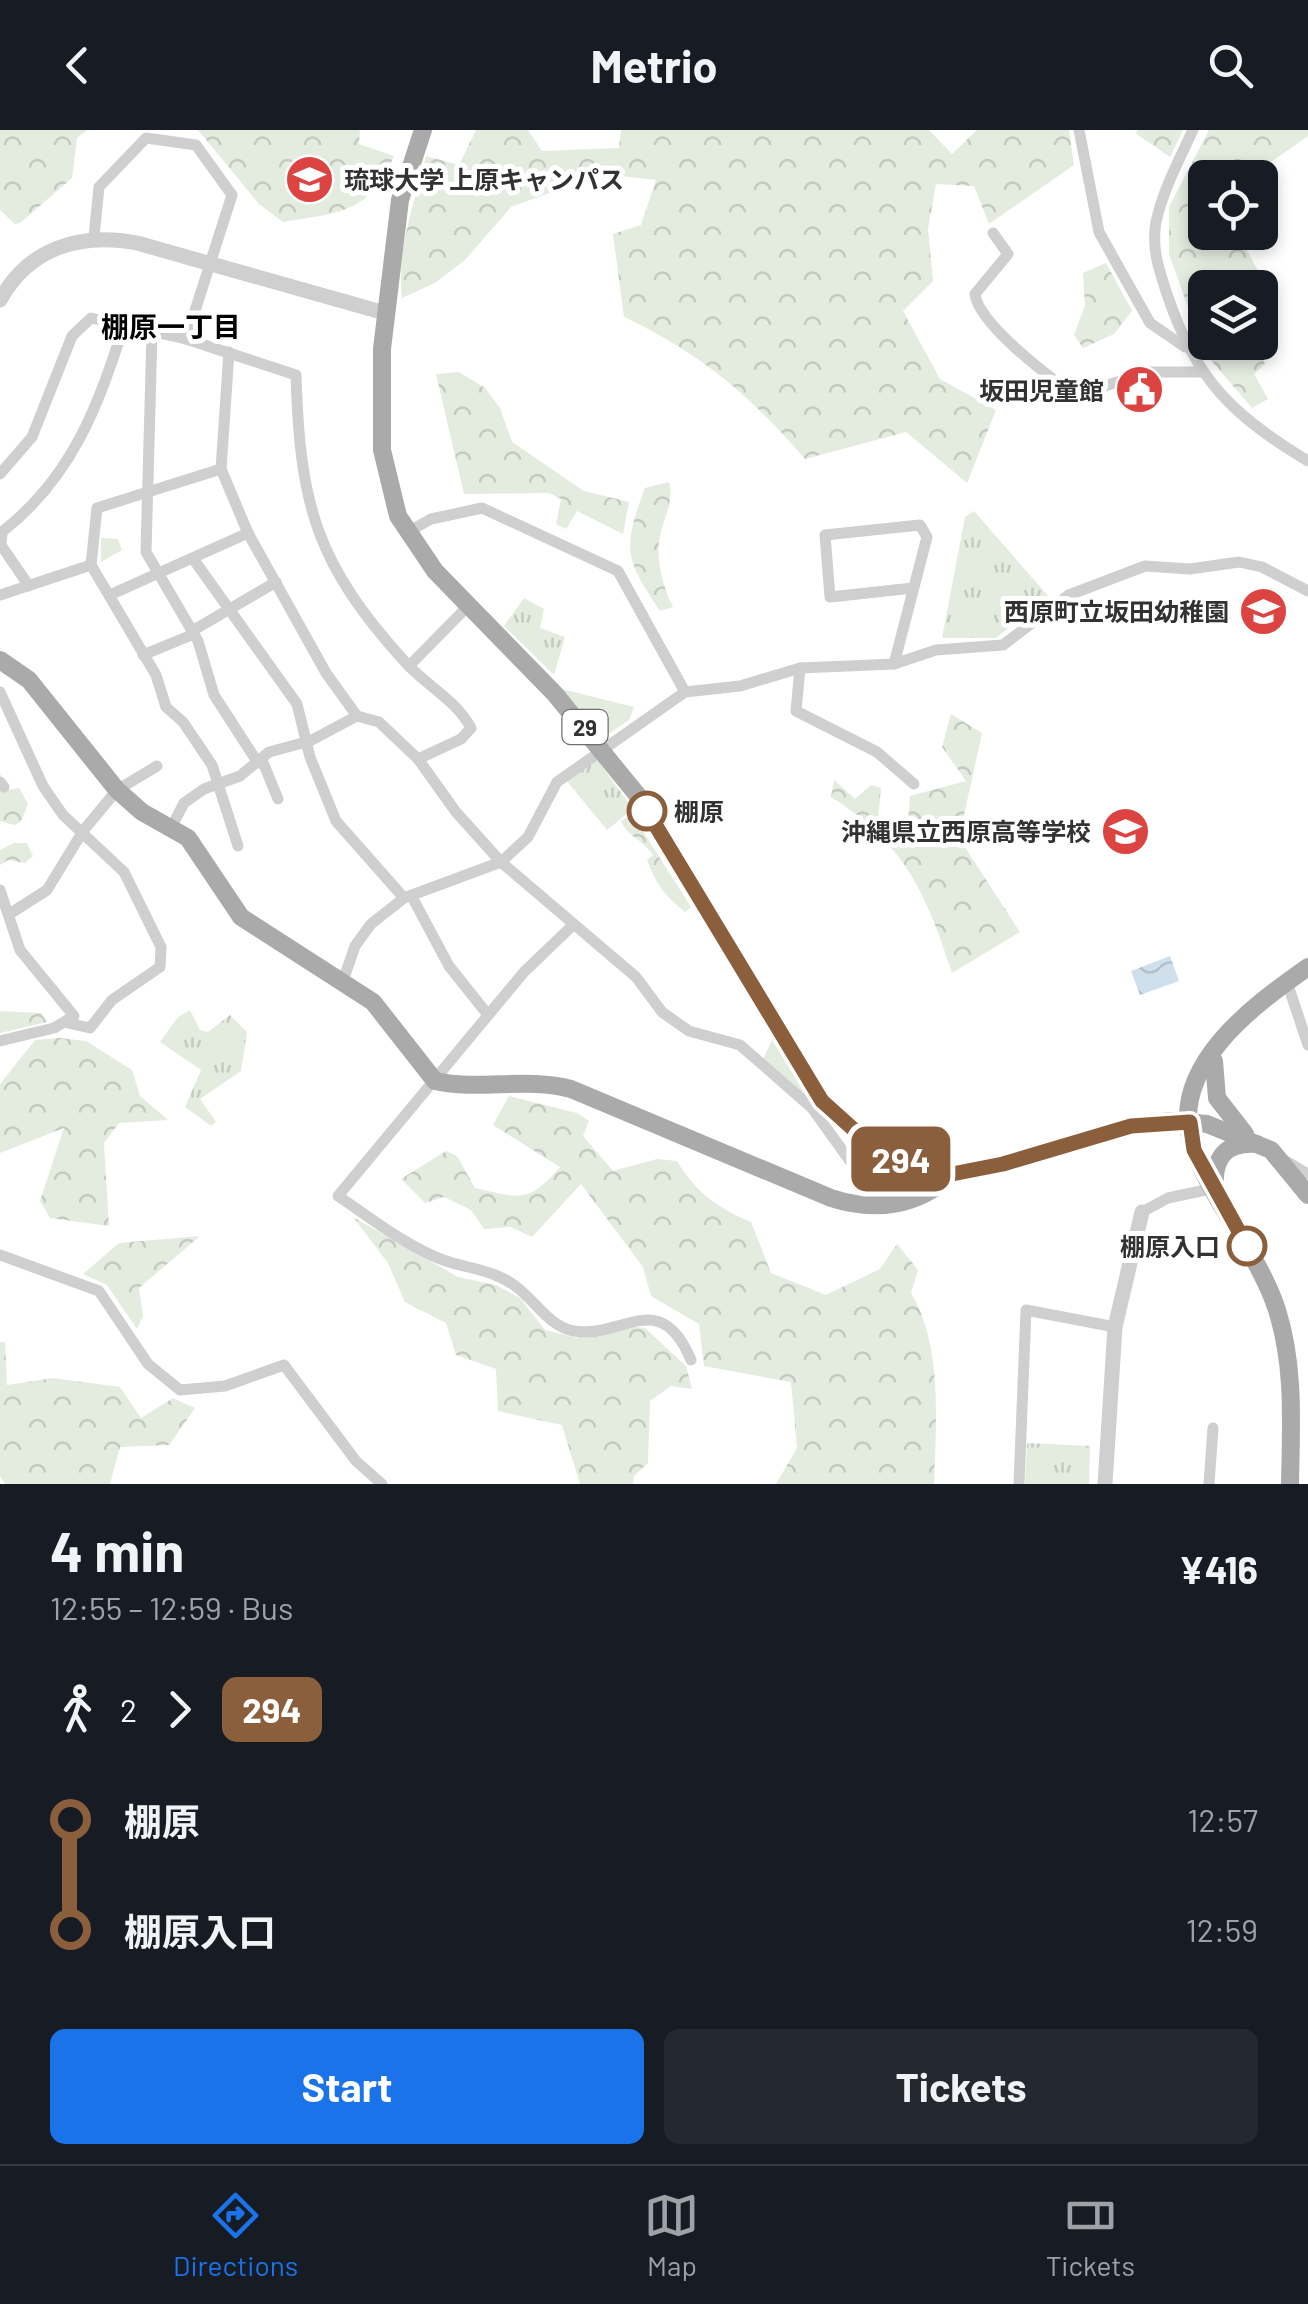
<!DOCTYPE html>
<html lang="en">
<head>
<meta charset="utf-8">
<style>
  :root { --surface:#171b24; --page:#242831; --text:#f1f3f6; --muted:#9ea1a6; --line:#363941; --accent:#1a73e8 }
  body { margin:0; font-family:Barlow,"Noto Sans JP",sans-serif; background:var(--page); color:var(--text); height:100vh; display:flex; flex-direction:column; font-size:38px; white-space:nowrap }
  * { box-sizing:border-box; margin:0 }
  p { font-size:32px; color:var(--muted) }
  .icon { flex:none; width:55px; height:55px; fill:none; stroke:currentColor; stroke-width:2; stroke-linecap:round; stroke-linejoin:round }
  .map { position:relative; height:1354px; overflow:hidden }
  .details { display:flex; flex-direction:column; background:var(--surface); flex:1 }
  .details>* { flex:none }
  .badge { padding:0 20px; border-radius:15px; font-size:35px; line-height:65px }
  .buttons { position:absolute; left:1188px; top:30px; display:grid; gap:20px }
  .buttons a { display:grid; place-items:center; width:90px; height:90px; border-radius:15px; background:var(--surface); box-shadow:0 5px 15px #0003; font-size:50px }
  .map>.badge { position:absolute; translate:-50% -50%; box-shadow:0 0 0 5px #fff }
  .legs { display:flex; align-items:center; gap:15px; height:110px; padding:0 50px; font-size:32px }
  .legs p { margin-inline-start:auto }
  .headline { display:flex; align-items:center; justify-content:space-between; height:170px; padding:0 50px }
  h1 { font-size:55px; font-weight:700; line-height:75px }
  .primary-button { display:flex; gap:20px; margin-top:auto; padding:20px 50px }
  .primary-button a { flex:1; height:115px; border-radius:15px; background:var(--accent); color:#fff; font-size:40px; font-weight:700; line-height:115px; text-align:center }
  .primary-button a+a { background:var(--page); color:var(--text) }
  ul { padding:0 50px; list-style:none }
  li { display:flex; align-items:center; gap:35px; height:110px; font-size:38px }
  li i { display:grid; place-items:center; width:15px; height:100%; margin:0 12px; background:currentColor }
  li i::after { content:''; width:25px; height:25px; margin:-12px; border:8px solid; border-radius:50%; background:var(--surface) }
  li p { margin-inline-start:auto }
  li:first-child i { background:linear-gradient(#0000 50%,currentColor 0) }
  li:last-child i { background:linear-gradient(currentColor 50%,#0000 0) }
  header { display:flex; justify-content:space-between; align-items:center; height:130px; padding:0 50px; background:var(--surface); font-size:45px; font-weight:700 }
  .dock { display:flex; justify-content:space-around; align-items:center; height:140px; border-top:2px solid var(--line); background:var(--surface); font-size:28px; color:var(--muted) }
  .dock a { display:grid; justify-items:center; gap:5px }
  .dock .on { color:var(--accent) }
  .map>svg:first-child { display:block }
  .grass { fill:url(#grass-tufts) }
  .forest { fill:url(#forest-crowns) }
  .green { fill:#e4ebdf }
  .water { fill:url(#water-waves) }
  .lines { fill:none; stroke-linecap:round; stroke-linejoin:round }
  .minor { stroke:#cfcfcf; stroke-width:11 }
  .tertiary { stroke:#cfcfcf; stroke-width:15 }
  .primary { stroke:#aaa; stroke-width:18 }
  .line-1-casing { stroke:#fff; stroke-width:22 }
  .line-1 { stroke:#8b5e3c; stroke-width:15 }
  .stop-1-dot { fill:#fff; stroke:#8b5e3c; stroke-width:5 }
  .labels { text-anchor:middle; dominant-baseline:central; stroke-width:10; stroke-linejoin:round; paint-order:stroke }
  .shield { fill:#fff; stroke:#707070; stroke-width:2.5 }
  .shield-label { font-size:22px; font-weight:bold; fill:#323232 }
  .poi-label { font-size:25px; font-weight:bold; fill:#323232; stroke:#fff; text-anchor:end }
  .stop-label { font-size:25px; font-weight:bold; fill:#323232; stroke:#fff; text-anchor:start }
  .neighbourhood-label { font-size:28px; font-weight:bold; fill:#000; stroke:#fff }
</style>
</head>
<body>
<header><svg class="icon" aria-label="back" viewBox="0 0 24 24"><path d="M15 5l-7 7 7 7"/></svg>Metrio<svg class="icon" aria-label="search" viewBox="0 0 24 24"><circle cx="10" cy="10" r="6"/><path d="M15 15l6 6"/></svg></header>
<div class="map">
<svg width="1308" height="1354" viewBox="0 0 1308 1354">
  <defs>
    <pattern id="grass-tufts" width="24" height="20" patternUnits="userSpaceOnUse" patternTransform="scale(2.5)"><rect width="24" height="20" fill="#e4ebdf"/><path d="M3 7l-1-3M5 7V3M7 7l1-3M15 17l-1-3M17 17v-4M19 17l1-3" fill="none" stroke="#c4cac0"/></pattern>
    <pattern id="forest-crowns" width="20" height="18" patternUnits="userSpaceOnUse" patternTransform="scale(2.5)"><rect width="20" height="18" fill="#e4ebdf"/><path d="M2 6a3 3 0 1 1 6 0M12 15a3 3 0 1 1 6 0" fill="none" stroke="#c4cac0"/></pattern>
    <pattern id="water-waves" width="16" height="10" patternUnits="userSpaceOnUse" patternTransform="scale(2.5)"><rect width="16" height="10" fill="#d0dfec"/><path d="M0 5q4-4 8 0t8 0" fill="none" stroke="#b3c0cb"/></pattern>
  </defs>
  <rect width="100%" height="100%" fill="#fff"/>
  <!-- grass -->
  <g class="grass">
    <path d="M974 381 1048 466 996 508H942L965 387Z"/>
    <path d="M524 468 544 479 540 498 565 507 554 545 504 496Z"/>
    <path d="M562 559 634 577 629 590 604 607Z"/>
    <path d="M596 628 633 679 607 700 567 651Z"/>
    <path d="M190 880 200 900 208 902 230 885 247 902 241 941 200 969 216 992 211 996 185 977 201 940 160 912 178 887Z"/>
    <path d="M772 910 810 970 763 929Z"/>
    <path d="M1027 1313 1090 1316 1089 1354H1025Z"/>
  </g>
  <!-- forest -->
  <g class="forest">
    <path d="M0 0H87L77 8 72 48 20 93 15 94 0 80Z"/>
    <path d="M198 0H360L359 14 394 26C369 84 341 82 283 92L259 74Z"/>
    <path d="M476 0H528L542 21 619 18 621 0H929L952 24 977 0H1069L1074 35 989 94 974 56 936 54 928 99 933 151 903 181 940 249 996 280 967 353 906 302 805 329C750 265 700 223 624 187L613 104 641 95 656 50 601 44 511 77 465 130 435 153 402 168C396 121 415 71 426 26L459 35Z"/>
    <path d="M1138 0H1183L1170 27 1135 3Z"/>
    <path d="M1209 0H1308V6L1261 39 1257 47 1205 48V102L1238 103 1258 141 1241 157 1205 158V212L1256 213 1265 234 1254 244 1268 269 1252 278 1204 222 1169 124V77Z"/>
    <path d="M1106 133 1132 181 1114 204 1083 218 1074 205 1085 176 1083 143Z"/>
    <path d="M459 242 485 258 500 278 512 312 584 361 629 372 623 404 577 381 566 399 556 394 561 369 549 363 464 364 436 244Z"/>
    <path d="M669 352C674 374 664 386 660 406 655 430 663 456 673 477L660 481C625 429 622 419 645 358Z"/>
    <path d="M951 584 982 603 959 708 1020 802 952 843C927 765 904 712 831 667L834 650 855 669 871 655 881 658 878 688 908 691 910 666 966 651 942 617Z"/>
    <path d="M0 644 9 660 19 658 28 674 21 692 14 695 0 691Z"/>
    <path d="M632 684 691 777 685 782C665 766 656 754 647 730L653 725C643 710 628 707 621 691Z"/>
    <path d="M14 713H27L33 726 25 733 8 730 0 735V720Z"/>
    <path d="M0 881 41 883 47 892 0 903Z"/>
    <path d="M59 908 86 911 132 940 140 966 168 990 119 993 104 1013 109 1096 50 1088 40 1071 64 998 0 1023V954L35 910Z"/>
    <path d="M509 966 577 983 589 991 583 1006 613 1041 657 1029 677 1031C697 1064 717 1077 751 1092L771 1143 826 1165 880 1139 897 1114 918 1140 911 1163C943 1216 936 1294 934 1354H776L797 1318 791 1252 704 1236 699 1194 651 1166 643 1137 581 1054 532 1107 511 1097 484 1099 471 1080 444 1067 425 1073 401 1049 446 1021 457 1026 475 1058C520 1068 528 1074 560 1037L493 995Z"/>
    <path d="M353 1087 458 1147 496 1155 520 1168 545 1200 577 1208 621 1195 645 1198 686 1236 692 1259 671 1256 650 1271 648 1333 634 1346 633 1354H580L562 1295 498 1281 496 1239 456 1225 446 1193 405 1172 388 1133Z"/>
    <path d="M200 1106 139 1158 143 1186 137 1199 107 1155 83 1144 119 1113Z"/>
    <path d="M0 1212H5L7 1255 53 1248 120 1257 141 1288 173 1268 195 1278 169 1315 120 1317 110 1354H5L0 1346Z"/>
  </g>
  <!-- green -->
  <path class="green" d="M101 408 118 409 122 420 101 432Z"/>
  <!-- water -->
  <path class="water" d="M1170 826 1179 851 1140 865 1131 841Z"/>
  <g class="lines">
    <!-- minor -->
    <g class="minor">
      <path d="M1079 0 1099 102 1150 193 1185 217"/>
      <path d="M1193 0C1179 30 1163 60 1156 92 1151 119 1160 143 1168 167 1196 250 1233 286 1308 331"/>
      <path d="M993 103 1008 124 975 164C978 194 1051 248 1075 266L1147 242H1202"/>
      <path d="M94 107 99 57 146 8 196 15 232 65 186 209"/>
      <path d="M152 203 146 422 198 511 214 565 258 633"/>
      <path d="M229 222 221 339 248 403 326 543 357 586 379 592 418 629 456 682 501 732 636 847 662 882 689 901 740 915 812 978 883 1077"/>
      <path d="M221 339 97 378 91 435 156 545 166 577 183 592 212 635 238 716"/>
      <path d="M0 344 32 307 72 206 91 188 186 209 296 245C300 376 316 434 406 533 426 555 457 571 471 598L461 609 418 629"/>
      <path d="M406 403 431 389 482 378 618 441 685 562"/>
      <path d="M194 430 297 574 310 627 336 691 404 768"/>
      <path d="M29 456 1 415 2 402C72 347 98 277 124 195"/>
      <path d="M112 464 248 403"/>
      <path d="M0 465 91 435"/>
      <path d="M192 501 276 452"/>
      <path d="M143 525 194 504"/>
      <path d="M894 534 927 407 920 395 825 405 830 467 913 458"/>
      <path d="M409 536 469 475"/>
      <path d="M800 538 796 581 877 622 914 654"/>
      <path d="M0 562 43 656 63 685 124 742 161 817 160 837 112 870 90 898 68 893"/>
      <path d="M262 630 278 669"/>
      <path d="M0 652 4 657"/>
      <path d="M172 696 184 673 204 659 240 646 269 622 310 611 357 586"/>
      <path d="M0 760 20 820 74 886 54 898 0 911"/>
      <path d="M411 765 449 836 488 885"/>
      <path d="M11 783 47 760 83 701 117 660 157 636"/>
      <path d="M573 795 524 842 338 1066C371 1088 406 1116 443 1130 469 1139 491 1139 514 1155 535 1170 548 1196 574 1201 623 1209 660 1156 691 1230"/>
      <path d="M343 851 355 816 371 794 404 768 501 732 528 707 557 652 685 562 740 556 800 538 894 534 936 520 1003 515 1069 465 1145 436 1190 439 1239 432 1262 437 1308 461"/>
      <path d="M1287 852 1308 915"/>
      <path d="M1284 1030 1308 1044"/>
      <path d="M1142 1082 1168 1068 1215 1058"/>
      <path d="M0 1125 99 1161 148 1234 180 1260 225 1256 284 1235 356 1331 382 1354"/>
      <path d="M1019 1354 1026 1180 1115 1197"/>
      <path d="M1209 1354 1213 1298"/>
    </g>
    <!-- tertiary -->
    <g class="tertiary">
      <path d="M0 170C29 118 80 102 137 113L385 183"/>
      <path d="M1105 1354 1115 1197 1142 1082"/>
    </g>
    <!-- primary -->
    <g class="primary">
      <path d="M423 0 400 70 382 219V320L398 386 435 441 555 564 639 667 822 971 872 1016 910 1033 952 1044 1003 1034 1131 996 1171 991 1207 994 1271 1020 1308 1065"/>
      <path d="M0 530 29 550 117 660 142 682 188 708 241 787 373 872 435 951C480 961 526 947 571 959L831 1068C874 1082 918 1077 952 1044"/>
      <path d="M1214 931 1217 968 1245 1004"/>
      <path d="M1215 1058C1213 1027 1226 1012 1257 1014"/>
      <path d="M1290 1354C1291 1295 1295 1237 1277 1180 1258 1122 1213 1074 1193 1017 1166 938 1254 875 1308 837"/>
    </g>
  </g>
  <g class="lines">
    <defs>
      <path id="line-1" d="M647 681 822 971 872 1016 910 1033 952 1044 1003 1034 1131 996 1190 992 1194 1020 1247 1116"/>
    </defs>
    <!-- line-1 casing -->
    <use href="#line-1" class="line-1-casing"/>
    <!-- line-1 -->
    <use href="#line-1" class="line-1"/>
  </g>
  <!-- icons -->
  <defs>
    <symbol id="university-disc" viewBox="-11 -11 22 22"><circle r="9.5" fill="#dc4442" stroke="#fff"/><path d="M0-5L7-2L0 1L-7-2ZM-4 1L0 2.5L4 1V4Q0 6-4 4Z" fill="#fff"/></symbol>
    <symbol id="civic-disc" viewBox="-11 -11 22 22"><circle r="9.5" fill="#dc4442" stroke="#fff"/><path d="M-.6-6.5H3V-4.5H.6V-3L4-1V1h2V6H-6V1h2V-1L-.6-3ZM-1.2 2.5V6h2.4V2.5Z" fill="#fff"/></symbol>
    <symbol id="school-disc" viewBox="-11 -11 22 22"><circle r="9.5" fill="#dc4442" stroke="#fff"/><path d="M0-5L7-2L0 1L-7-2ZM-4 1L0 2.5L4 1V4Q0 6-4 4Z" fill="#fff"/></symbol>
  </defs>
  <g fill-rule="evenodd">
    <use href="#university-disc" x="282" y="22" width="55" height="55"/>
    <use href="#civic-disc" x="1112" y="232" width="55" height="55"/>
    <use href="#school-disc" x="1236" y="454" width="55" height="55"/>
    <use href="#school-disc" x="1098" y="674" width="55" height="55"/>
  </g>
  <!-- markers -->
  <g class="stop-1-dot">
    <circle cx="647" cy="681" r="18"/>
    <circle cx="1247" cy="1116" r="18"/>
  </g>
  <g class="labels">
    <!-- shield labels -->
    <rect class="shield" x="562.5" y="580" width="45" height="34" rx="8"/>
    <g class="shield-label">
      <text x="585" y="597">29</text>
    </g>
    <!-- poi labels -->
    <g class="poi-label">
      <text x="344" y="49" text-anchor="start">琉球大学 上原キャンパス</text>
      <text x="1104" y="260">坂田児童館</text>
      <text x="1229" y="481">西原町立坂田幼稚園</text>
      <text x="1091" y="701">沖縄県立西原高等学校</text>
    </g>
    <!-- stop labels -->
    <g class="stop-label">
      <text x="674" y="681">棚原</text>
      <text x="1220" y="1116" text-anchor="end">棚原入口</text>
    </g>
    <!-- neighbourhood labels -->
    <g class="neighbourhood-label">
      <text x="171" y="196">棚原一丁目</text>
    </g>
  </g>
</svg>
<div class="buttons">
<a><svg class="icon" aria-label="locate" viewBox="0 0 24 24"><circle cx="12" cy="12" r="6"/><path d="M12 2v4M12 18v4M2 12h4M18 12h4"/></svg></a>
<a><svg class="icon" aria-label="layers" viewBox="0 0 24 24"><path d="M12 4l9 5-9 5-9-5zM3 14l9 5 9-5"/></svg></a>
</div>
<b class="badge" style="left:901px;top:1029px;background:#8b5e3c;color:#fff">294</b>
</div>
<section class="details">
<div class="headline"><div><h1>4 min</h1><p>12:55 – 12:59 · Bus</p></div><b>¥416</b></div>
<div class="legs"><svg class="icon" aria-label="walk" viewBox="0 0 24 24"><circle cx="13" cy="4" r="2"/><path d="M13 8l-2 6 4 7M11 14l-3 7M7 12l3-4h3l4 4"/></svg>2<svg class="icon" aria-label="forward" viewBox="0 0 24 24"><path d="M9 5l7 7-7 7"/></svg><b class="badge" style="background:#8b5e3c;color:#fff">294</b></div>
<ul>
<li><i style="color:#8b5e3c"></i><b>棚原</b><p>12:57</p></li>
<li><i style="color:#8b5e3c"></i><b>棚原入口</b><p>12:59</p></li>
</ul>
<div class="primary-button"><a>Start</a><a>Tickets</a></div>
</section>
<nav class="dock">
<a class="on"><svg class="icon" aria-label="directions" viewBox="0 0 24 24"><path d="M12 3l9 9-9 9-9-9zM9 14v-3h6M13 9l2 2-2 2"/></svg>Directions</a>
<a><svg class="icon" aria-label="map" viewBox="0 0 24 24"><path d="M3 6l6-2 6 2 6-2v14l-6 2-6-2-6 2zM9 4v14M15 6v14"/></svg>Map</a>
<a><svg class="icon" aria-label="tickets" viewBox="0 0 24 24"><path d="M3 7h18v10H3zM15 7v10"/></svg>Tickets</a>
</nav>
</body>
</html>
